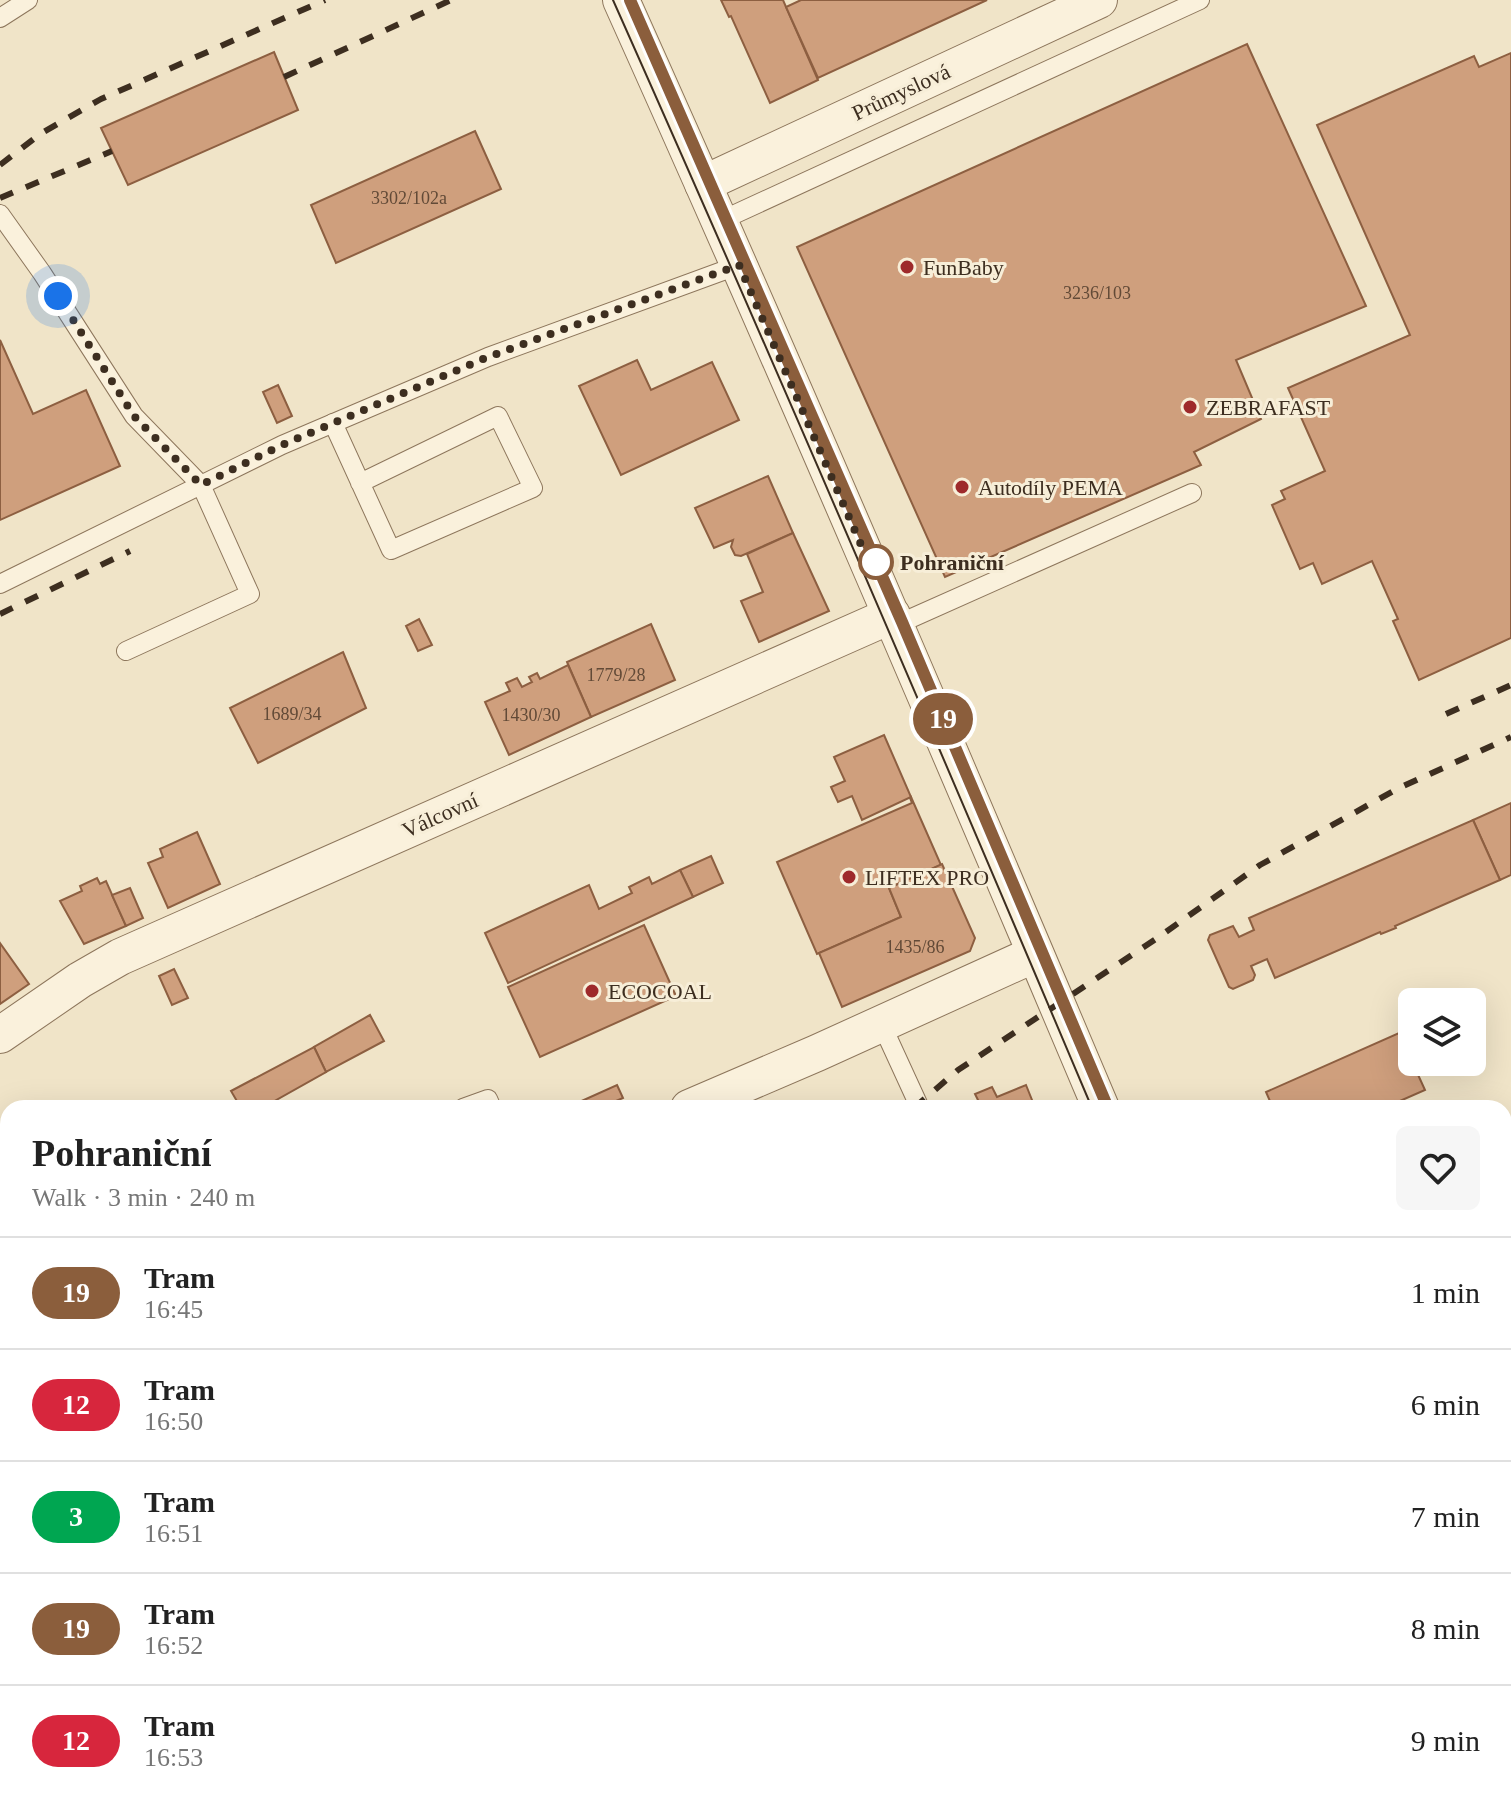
<!DOCTYPE html>
<html lang="en">
<head>
<meta charset="utf-8">
<style>
  :root { --surface:#fff; --page:#f6f6f6; --text:#222; --muted:#767676; --line:#e0e0e0 }
  body { margin:0; font-family:Georgia,serif; background:var(--page); color:var(--text); height:100vh; display:flex; flex-direction:column; font-size:30px; white-space:nowrap }
  * { box-sizing:border-box; margin:0 }
  p { font-size:26px; color:var(--muted) }
  .icon { flex:none; width:44px; height:44px; fill:none; stroke:currentColor; stroke-width:2; stroke-linecap:round; stroke-linejoin:round }
  .map { position:relative; flex:1; overflow:hidden }
  .details { position:absolute; left:0px; top:1100px; width:1512px; height:712px; display:flex; flex-direction:column; background:var(--surface); border-radius:24px 24px 0 0; box-shadow:0 8px 32px #0002 }
  .details>* { flex:none }
  .badge { padding:0 16px; border-radius:26px; font-size:28px; line-height:52px }
  .buttons { position:absolute; left:1398px; top:988px; display:grid; gap:16px }
  .buttons a { display:grid; place-items:center; width:88px; height:88px; border-radius:12px; background:var(--surface); box-shadow:0 8px 32px #0002; font-size:40px }
  .you { position:absolute; width:40px; height:40px; margin:-20px; border:6px solid #fff; border-radius:50%; background:#1a73e8; box-shadow:0 0 0 12px #1a73e833 }
  .map>.badge { position:absolute; translate:-50% -50%; box-shadow:0 0 0 4px #fff }
  .round { display:grid; place-items:center; flex:none; width:84px; height:84px; border-radius:12px; background:var(--page) }
  .head { display:flex; align-items:center; justify-content:space-between; height:136px; padding:0 32px }
  h1 { font-size:38px; font-weight:800; line-height:60px }
  ul { padding:0; list-style:none }
  li { display:flex; align-items:center; gap:24px; height:112px; padding:0 32px; border-top:2px solid var(--line) }
  li div { flex:1 }
  li b { display:block; font-size:30px }
  li em { font-style:normal }
  li .badge { min-width:88px; font-weight:700; text-align:center }
  .map>svg:first-child { display:block }
  .building { fill:#cf9f7d; stroke:#8d5f41; stroke-width:2 }
  .lines { fill:none; stroke-linecap:round; stroke-linejoin:round }
  .service-casing { stroke:#8d765c; stroke-width:20 }
  .minor-casing { stroke:#8d765c; stroke-width:38 }
  .service { stroke:#faf1dc; stroke-width:18 }
  .minor { stroke:#faf1dc; stroke-width:36 }
  .tram { stroke:#3d2e20; stroke-width:2 }
  .rail { stroke:#3d2e20; stroke-width:6; stroke-dasharray:14 14; stroke-linecap:butt }
  .line-casing { stroke:#fff; stroke-width:18 }
  .line { stroke:#8b5e3c; stroke-width:12 }
  .walk { stroke:#3d2e20; stroke-width:8; stroke-dasharray:0 14.4 }
  .poi-dot { fill:#9e2a2b; stroke:#f7eed8; stroke-width:3 }
  .stop-dot { fill:#fff; stroke:#8b5e3c; stroke-width:4 }
  .labels { text-anchor:middle; dominant-baseline:central; stroke-width:6; stroke-linejoin:round; paint-order:stroke }
  .number-label { font-size:18px; fill:#624a37 }
  .street-label { font-size:22px; fill:#3d2e20; stroke:#f7eed8 }
  .poi-label { font-size:22px; fill:#3d2e20; stroke:#f7eed8; text-anchor:start }
  .stop-label { font-size:22px; font-weight:bold; fill:#3d2e20; stroke:#f7eed8; text-anchor:start }
</style>
</head>
<body>
<div class="map">
<svg width="1511" height="1812" viewBox="0 0 1511 1812">
  <rect width="100%" height="100%" fill="#f0e4c8"/>
  <!-- building -->
  <g class="building">
    <path d="M721 0H783L818 80 770 103 731 16 729 17Z"/>
    <path d="M801 0H987L818 78 786 7Z"/>
    <path d="M1247 44 1366 306 1236 360 1261 419 1194 452 1201 465 945 577 797 247Z"/>
    <path d="M274 52 298 110 128 185 101 128Z"/>
    <path d="M1511 53V638L1419 680 1393 621 1398 619 1372 561 1322 584 1313 563 1300 569 1272 505 1285 499 1281 491 1325 471 1288 388 1410 335 1317 125 1474 56 1479 67Z"/>
    <path d="M475 131 501 189 336 263 311 205Z"/>
    <path d="M0 340 33 414 86 390 120 466 0 520Z"/>
    <path d="M637 360 651 390 712 362 739 420 621 475 579 386Z"/>
    <path d="M278 385 292 416 277 423 263 392Z"/>
    <path d="M768 476 793 533 741 556 735 555 731 547 733 540 714 548 695 508Z"/>
    <path d="M793 533 829 611 759 642 741 601 763 592 747 554Z"/>
    <path d="M419 619 432 645 418 651 406 626Z"/>
    <path d="M651 624 675 680 591 717 567 662Z"/>
    <path d="M343 652 366 708 258 763 230 708Z"/>
    <path d="M568 665 591 717 509 755 485 702 510 691 506 683 517 678 522 687 532 682 529 677 537 673 540 679Z"/>
    <path d="M884 735 911 797 862 820 852 796 838 802 831 787 845 781 834 757Z"/>
    <path d="M911 797 941 865 889 888 901 917 817 954 777 862 912 803 910 798Z"/>
    <path d="M1511 803V875L1500 880 1473 820Z"/>
    <path d="M1473 820 1500 880 1395 926 1396 928 1381 934 1380 932 1275 978 1267 959 1251 966 1255 975 1253 980 1233 989 1229 987 1208 940 1210 935 1233 926 1239 937 1254 930 1249 918Z"/>
    <path d="M197 832 220 884 168 908 148 863 163 857 160 849Z"/>
    <path d="M711 856 723 883 693 897 680 870Z"/>
    <path d="M942 864 975 938 970 951 842 1007 819 953 901 917 889 888Z"/>
    <path d="M680 870 693 897 508 983 485 933 589 885 599 909 632 893 629 887 649 877 652 884Z"/>
    <path d="M97 878 100 884 106 881 126 926 84 944 60 901 82 891 80 886Z"/>
    <path d="M130 888 143 918 126 926 112 895Z"/>
    <path d="M644 925 676 996 540 1057 508 987Z"/>
    <path d="M0 943 29 984 0 1004Z"/>
    <path d="M174 969 188 998 172 1005 159 976Z"/>
    <path d="M370 1015 384 1041 326 1072 314 1047Z"/>
    <path d="M1399 1033 1425 1090 1384 1108H1273L1266 1092Z"/>
    <path d="M314 1047 326 1072 262 1108H241L231 1091Z"/>
    <path d="M617 1085 623 1098 600 1108H566Z"/>
    <path d="M1026 1085 1034 1105 1032 1106V1108H971L980 1104 975 1094 992 1087 997 1097Z"/>
    <path d="M1511 1303V1393L1504 1396V1306Z"/>
    <path d="M1511 1443V1690L1504 1694V1446Z"/>
    <path d="M8 1545V1635L0 1641V1550Z"/>
    <path d="M0 1644 6 1653 8 1651V1733L0 1723Z"/>
    <path d="M8 1793V1804H113L102 1812H0V1799Z"/>
  </g>
  <g class="lines">
    <defs>
      <g id="service">
        <path d="M0 18 28 0"/>
        <path d="M0 214 42 273 134 416 201 485 250 594 126 651"/>
        <path d="M720 221 1200 0"/>
        <path d="M333 423 391 550 533 488 498 416 360 483"/>
        <path d="M0 584 282 445 488 357 739 265"/>
        <path d="M896 625 1192 493"/>
        <path d="M881 1023 920 1108"/>
        <path d="M463 1108 488 1099 492 1108"/>
        <path d="M1186 1804 1187 1805"/>
        <path d="M228 1812 239 1804"/>
        <path d="M383 1812 398 1804"/>
      </g>
      <g id="minor">
        <path d="M621 0C786 367 944 737 1101 1108"/>
        <path d="M703 184 1099 0"/>
        <path d="M0 1035 80 980 120 957 892 615"/>
        <path d="M689 1108 817 1053 1035 954"/>
        <path d="M0 1329 8 1339"/>
        <path d="M0 1517 8 1511"/>
        <path d="M1395 1804 1399 1812"/>
      </g>
    </defs>
    <!-- service casing -->
    <use href="#service" class="service-casing"/>
    <!-- minor casing -->
    <use href="#minor" class="minor-casing"/>
    <!-- service -->
    <use href="#service" class="service"/>
    <!-- minor -->
    <use href="#minor" class="minor"/>
    <!-- tram -->
    <g class="tram">
      <path d="M613 0C777 368 935 737 1092 1108"/>
      <path d="M630 0 902 622 1108 1108"/>
      <path d="M1387 1804 1391 1812"/>
      <path d="M1404 1804 1407 1812"/>
    </g>
    <!-- rail -->
    <g class="rail">
      <path d="M284 77 451 0"/>
      <path d="M0 165 40 134 101 99 325 0"/>
      <path d="M0 198 112 151"/>
      <path d="M0 614 130 551"/>
      <path d="M1446 714 1511 685"/>
      <path d="M914 1108 958 1070 1156 939 1260 865 1399 788 1511 737"/>
      <path d="M1504 1212 1511 1204"/>
      <path d="M1504 1416 1511 1412"/>
      <path d="M1504 1466 1511 1463"/>
      <path d="M1504 1729 1511 1726"/>
      <path d="M849 1804 903 1812"/>
      <path d="M138 1812 148 1804"/>
      <path d="M480 1812 498 1804"/>
      <path d="M533 1812 551 1804"/>
      <path d="M598 1812 620 1804"/>
      <path d="M657 1812 715 1804"/>
      <path d="M1280 1812 1307 1804"/>
    </g>
  </g>
  <g class="lines">
    <defs>
      <path id="line" d="M630 0 902 622 1108 1108"/>
    </defs>
    <!-- line casing -->
    <use href="#line" class="line-casing"/>
    <!-- line -->
    <use href="#line" class="line"/>
    <!-- walk -->
    <path class="walk" d="M58 296 134 416 201 485 282 445 488 357 739 265 872 570 876 562"/>
  </g>
  <!-- markers -->
  <g class="poi-dot">
    <circle cx="907" cy="267" r="8"/>
    <circle cx="1190" cy="407" r="8"/>
    <circle cx="962" cy="487" r="8"/>
    <circle cx="849" cy="877" r="8"/>
    <circle cx="592" cy="991" r="8"/>
  </g>
  <circle class="stop-dot" cx="876" cy="562" r="16"/>
  <g class="labels">
    <!-- number labels -->
    <g class="number-label">
      <text x="409" y="198">3302/102a</text>
      <text x="1097" y="293">3236/103</text>
      <text x="616" y="675">1779/28</text>
      <text x="292" y="714">1689/34</text>
      <text x="531" y="715">1430/30</text>
      <text x="915" y="947">1435/86</text>
    </g>
    <!-- street labels -->
    <g class="street-label">
      <text transform="translate(901 92) rotate(-25)">Průmyslová</text>
      <text transform="translate(440 815) rotate(-24)">Válcovní</text>
    </g>
    <!-- poi labels -->
    <g class="poi-label">
      <text x="923" y="267">FunBaby</text>
      <text x="1206" y="407">ZEBRAFAST</text>
      <text x="978" y="487">Autodíly PEMA</text>
      <text x="865" y="877">LIFTEX PRO</text>
      <text x="608" y="991">ECOCOAL</text>
    </g>
    <!-- stop labels -->
    <g class="stop-label">
      <text x="900" y="562">Pohraniční</text>
    </g>
  </g>
</svg>
<div class="buttons">
<a><svg class="icon" aria-label="layers" viewBox="0 0 24 24"><path d="M12 4l9 5-9 5-9-5zM3 14l9 5 9-5"/></svg></a>
</div>
<div class="you" style="left:58px;top:296px"></div>
<b class="badge" style="left:943px;top:719px;background:#8b5e3c;color:#fff">19</b>
<section class="details">
<div class="head"><div><h1>Pohraniční</h1><p>Walk · 3 min · 240 m</p></div><a class="round"><svg class="icon" aria-label="heart" viewBox="0 0 24 24"><path d="M12 20l-8-8c-3-5 5-10 8-4 3-6 11-1 8 4z"/></svg></a></div>
<ul>
<li><span class="badge" style="background:#8b5e3c;color:#fff">19</span><div><b>Tram</b><p>16:45</p></div><em>1 min</em></li>
<li><span class="badge" style="background:#d7263d;color:#fff">12</span><div><b>Tram</b><p>16:50</p></div><em>6 min</em></li>
<li><span class="badge" style="background:#00a651;color:#fff">3</span><div><b>Tram</b><p>16:51</p></div><em>7 min</em></li>
<li><span class="badge" style="background:#8b5e3c;color:#fff">19</span><div><b>Tram</b><p>16:52</p></div><em>8 min</em></li>
<li><span class="badge" style="background:#d7263d;color:#fff">12</span><div><b>Tram</b><p>16:53</p></div><em>9 min</em></li>
</ul>
</section>
</div>
</body>
</html>
